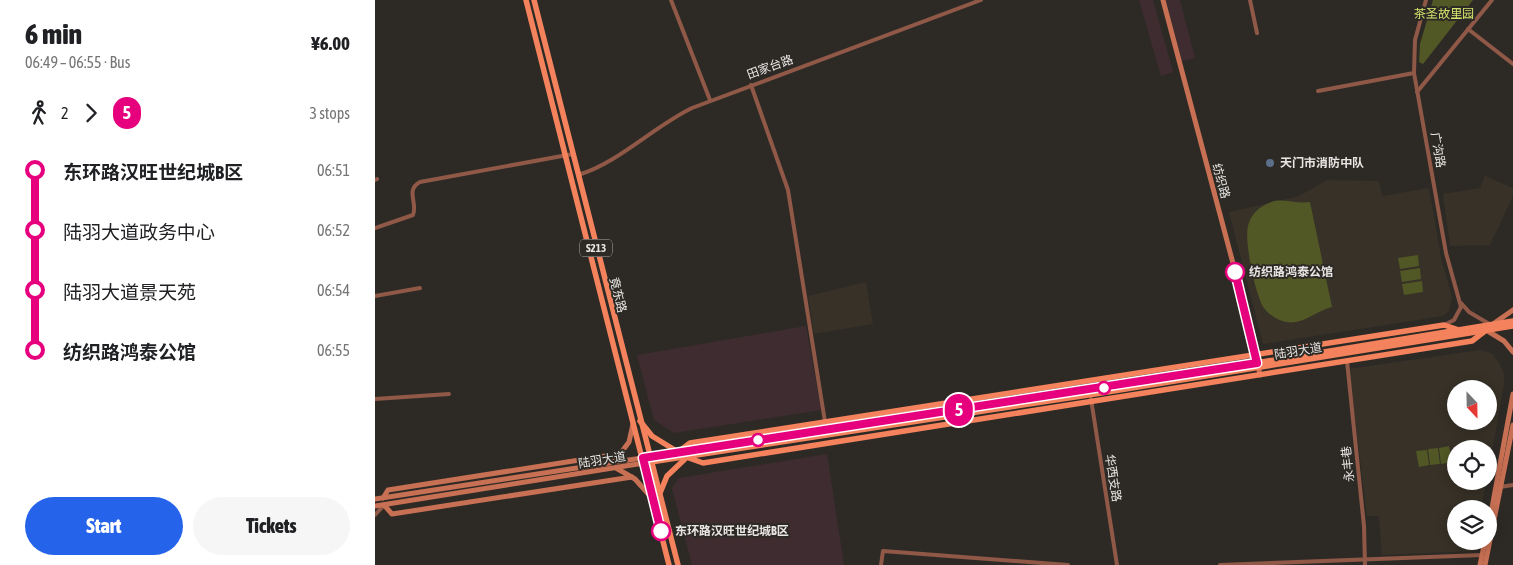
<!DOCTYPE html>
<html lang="en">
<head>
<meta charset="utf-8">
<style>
  :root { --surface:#fff; --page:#f6f6f6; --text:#202124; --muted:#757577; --accent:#2563eb }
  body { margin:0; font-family:"Asap Condensed","Noto Sans SC",sans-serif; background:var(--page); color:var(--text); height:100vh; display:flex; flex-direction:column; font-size:19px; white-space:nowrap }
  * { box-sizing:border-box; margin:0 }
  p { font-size:16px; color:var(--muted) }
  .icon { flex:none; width:28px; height:28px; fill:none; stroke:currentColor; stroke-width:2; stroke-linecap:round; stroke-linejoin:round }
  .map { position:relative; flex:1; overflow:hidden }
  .drawer { display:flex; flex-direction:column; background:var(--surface); width:375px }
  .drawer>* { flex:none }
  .badge { padding:0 10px; border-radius:16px; font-size:18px; line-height:32px }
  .needle { width:32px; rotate:158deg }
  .fabs { position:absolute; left:1072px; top:380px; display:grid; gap:10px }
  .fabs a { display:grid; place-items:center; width:50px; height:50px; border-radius:50%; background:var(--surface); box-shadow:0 2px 12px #0003; font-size:25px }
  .map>.badge { position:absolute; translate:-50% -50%; box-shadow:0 0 0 2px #fff }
  .legs { display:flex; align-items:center; gap:8px; height:55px; padding:0 25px; font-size:16px }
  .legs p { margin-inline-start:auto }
  .overview { display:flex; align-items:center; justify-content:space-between; height:85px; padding:0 25px }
  h1 { font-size:28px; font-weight:800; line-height:38px }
  .cta { display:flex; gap:10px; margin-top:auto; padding:10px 25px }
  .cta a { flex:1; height:58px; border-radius:30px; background:var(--accent); color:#fff; font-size:20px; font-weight:800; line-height:58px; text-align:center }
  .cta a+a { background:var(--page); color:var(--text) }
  ul { padding:0 25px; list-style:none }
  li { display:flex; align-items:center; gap:18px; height:60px; font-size:19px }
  li i { display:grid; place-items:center; width:8px; height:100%; margin:0 6px; background:currentColor }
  li i::after { content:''; width:12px; height:12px; margin:-6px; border:4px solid; border-radius:50%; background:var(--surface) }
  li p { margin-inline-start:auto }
  li:first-child i { background:linear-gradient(#0000 50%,currentColor 0) }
  li:last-child i { background:linear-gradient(currentColor 50%,#0000 0) }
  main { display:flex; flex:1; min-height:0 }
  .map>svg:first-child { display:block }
  .commercial { fill:#3f2c30 }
  .built { fill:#373127; fill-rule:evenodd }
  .green { fill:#515825 }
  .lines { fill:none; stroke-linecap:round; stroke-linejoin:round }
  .street { stroke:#905846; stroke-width:4 }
  .secondary { stroke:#c87053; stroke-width:5 }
  .primary { stroke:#f4825c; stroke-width:5.5 }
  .line-1-casing { stroke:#fff; stroke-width:11 }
  .line-1 { stroke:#e6007e; stroke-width:8 }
  .service-dot { fill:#5c6f8a; stroke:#2d2a26; stroke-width:2 }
  .stop-1-dot { fill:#fff; stroke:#e6007e; stroke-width:2.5 }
  .labels { text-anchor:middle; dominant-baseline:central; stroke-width:4; stroke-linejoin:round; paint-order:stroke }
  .shield { fill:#2d2a26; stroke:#b0aeab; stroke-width:1 }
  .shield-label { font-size:11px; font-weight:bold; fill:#e8e6e4 }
  .park-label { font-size:12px; fill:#d3e46c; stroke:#2d2a26 }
  .street-label { font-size:12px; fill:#e8e6e4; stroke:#2d2a26 }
  .poi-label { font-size:12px; font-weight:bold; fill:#e8e6e4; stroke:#2d2a26; text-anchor:start }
  .stop-label { font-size:12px; font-weight:bold; fill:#e8e6e4; stroke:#2d2a26; text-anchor:start }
</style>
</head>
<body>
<main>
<section class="drawer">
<div class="overview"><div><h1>6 min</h1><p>06:49 – 06:55 · Bus</p></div><b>¥6.00</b></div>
<div class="legs"><svg class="icon" aria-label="walk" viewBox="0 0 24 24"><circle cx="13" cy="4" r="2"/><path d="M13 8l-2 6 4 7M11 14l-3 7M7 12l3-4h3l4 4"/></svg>2<svg class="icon" aria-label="forward" viewBox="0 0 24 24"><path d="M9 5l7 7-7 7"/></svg><b class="badge" style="background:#e6007e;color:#fff">5</b><p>3 stops</p></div>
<ul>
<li><i style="color:#e6007e"></i><b>东环路汉旺世纪城B区</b><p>06:51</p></li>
<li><i style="color:#e6007e"></i><span>陆羽大道政务中心</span><p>06:52</p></li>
<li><i style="color:#e6007e"></i><span>陆羽大道景天苑</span><p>06:54</p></li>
<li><i style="color:#e6007e"></i><b>纺织路鸿泰公馆</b><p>06:55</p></li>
</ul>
<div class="cta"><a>Start</a><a>Tickets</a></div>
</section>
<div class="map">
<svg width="1138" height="565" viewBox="0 0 1138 565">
  <rect width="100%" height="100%" fill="#2d2a26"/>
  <!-- commercial -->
  <g class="commercial">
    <path d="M764 0H778L798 72 786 76Z"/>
    <path d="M791 0H805L820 58 807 61Z"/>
    <path d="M431 326 446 410 299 433 279 420 262 355Z"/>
    <path d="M452 454 469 565H317L297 488 304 478Z"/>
  </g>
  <!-- built -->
  <g class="built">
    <path d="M1110 176 1138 188V196L1115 245 1075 246 1068 194 1105 188Z"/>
    <path d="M952 180 1004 181 1007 196 1054 188 1066 257 1077 297 1074 311 1068 316 888 344 854 212 924 196Z"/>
    <path d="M491 282 498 324 439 334 433 296Z"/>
    <path d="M1105 350 1116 353 1123 361 1129 373V385L1114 468V449H1081V481H1111L1106 509H1081V541H1100L1099 551 1007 555 1004 516H992L974 369ZM1081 389H1114V421H1081Z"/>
  </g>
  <!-- green -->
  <g class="green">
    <path d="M1058 0H1098L1048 64 1044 62 1045 44Z"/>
    <path d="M899 201C913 199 920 204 935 202L957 307C940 311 929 325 911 322 902 320 894 315 889 308 880 295 869 240 873 226 876 212 887 205 899 201Z"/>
    <path d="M1043 255 1044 266 1025 269 1023 258Z"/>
    <path d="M1045 268 1046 279 1027 282 1025 271Z"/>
    <path d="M1047 281 1048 292 1029 295 1027 284Z"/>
    <path d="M1074 446 1077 462 1066 464 1064 448Z"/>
    <path d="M1063 448 1065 464 1055 465 1053 449Z"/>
    <path d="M1052 450 1054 465 1044 467 1041 451Z"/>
  </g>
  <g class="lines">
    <!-- street -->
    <g class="street">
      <path d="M296 0 335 100"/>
      <path d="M875 0 882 33"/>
      <path d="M1051 0 1040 40 1039 73 1071 253 1086 307 1079 320 1069 325"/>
      <path d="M1093 29 1138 64"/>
      <path d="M376 85 413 190 450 422"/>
      <path d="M943 91 1039 73"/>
      <path d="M1042 92 1117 0"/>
      <path d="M203 175C243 163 278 127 317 108L606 0"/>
      <path d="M0 180 2 179"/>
      <path d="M0 228 38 215C43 203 30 190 45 182L198 154"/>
      <path d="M0 296 45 288"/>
      <path d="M1086 303 1094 312 1116 325"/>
      <path d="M972 361 989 526 990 565"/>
      <path d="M0 399 74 394"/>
      <path d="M716 399 742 565"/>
      <path d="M1125 487 1138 485"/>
      <path d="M0 515 9 505"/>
      <path d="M506 565 508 551 693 565"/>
      <path d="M845 565 1107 555"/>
    </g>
    <!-- secondary -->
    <g class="secondary">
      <path d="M788 0 876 331 885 375"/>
      <path d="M1118 324 1138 310"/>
      <path d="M1111 330 1129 341 1138 352"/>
      <path d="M241 468 260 479 276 497"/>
      <path d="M8 498 13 490 230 456 239 462 254 442 258 424"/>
      <path d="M0 499 267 458"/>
      <path d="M9 505 17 514 257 477"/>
      <path d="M0 506 269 463"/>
      <path d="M1114 524 1138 394"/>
      <path d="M1105 565 1110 541"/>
      <path d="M1110 565 1138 425"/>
    </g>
    <!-- primary -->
    <g class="primary">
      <path d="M151 0 294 565"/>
      <path d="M159 0 303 565"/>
      <path d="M265 421 277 436 303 452 315 443 1069 325 1084 330"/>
      <path d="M267 458 685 395 1138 321"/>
      <path d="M314 458 328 463 1097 341 1110 331"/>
      <path d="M269 463 720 394 1138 326"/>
      <path d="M285 493 292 476 311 458"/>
    </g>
  </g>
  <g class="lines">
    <defs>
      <path id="line-1" d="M286 531 268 458 882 363 860 272"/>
    </defs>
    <!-- line-1 casing -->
    <use href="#line-1" class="line-1-casing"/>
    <!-- line-1 -->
    <use href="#line-1" class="line-1"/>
  </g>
  <!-- markers -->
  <circle class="service-dot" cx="895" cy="163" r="5"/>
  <g class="stop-1-dot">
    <circle cx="860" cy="272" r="9"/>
    <circle cx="729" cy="388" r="6"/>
    <circle cx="383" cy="440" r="6"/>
    <circle cx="286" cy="531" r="9"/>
  </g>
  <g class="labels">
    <!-- shield labels -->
    <rect class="shield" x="205" y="239.5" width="32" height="17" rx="4"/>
    <g class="shield-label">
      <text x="221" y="248">S213</text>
    </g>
    <!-- park labels -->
    <g class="park-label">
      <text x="1069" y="14">茶圣故里园</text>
    </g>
    <!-- street labels -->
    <g class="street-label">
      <text transform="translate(395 67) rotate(-20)">田家台路</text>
      <text transform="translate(1063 150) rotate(80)">广沟路</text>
      <text transform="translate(846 181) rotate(75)">纺织路</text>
      <text transform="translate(243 295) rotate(76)">竟东路</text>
      <text transform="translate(923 351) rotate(-9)">陆羽大道</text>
      <text transform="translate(227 460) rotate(-9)">陆羽大道</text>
      <text transform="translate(973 464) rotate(-96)">永丰巷</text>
      <text transform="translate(738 478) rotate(81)">华西支路</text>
    </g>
    <!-- poi labels -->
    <g class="poi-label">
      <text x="905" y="163">天门市消防中队</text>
    </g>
    <!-- stop labels -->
    <g class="stop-label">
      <text x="874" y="272">纺织路鸿泰公馆</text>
      <text x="300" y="531">东环路汉旺世纪城B区</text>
    </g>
  </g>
</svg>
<div class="fabs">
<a><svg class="needle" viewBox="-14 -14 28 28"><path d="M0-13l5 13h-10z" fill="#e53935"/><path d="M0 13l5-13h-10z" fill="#757577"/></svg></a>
<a><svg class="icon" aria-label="locate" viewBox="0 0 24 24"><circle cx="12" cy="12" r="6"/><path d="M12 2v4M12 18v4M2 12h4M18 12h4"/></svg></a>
<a><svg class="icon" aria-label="layers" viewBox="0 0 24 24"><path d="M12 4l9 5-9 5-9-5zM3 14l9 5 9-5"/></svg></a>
</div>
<b class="badge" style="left:584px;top:410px;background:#e6007e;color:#fff">5</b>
</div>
</main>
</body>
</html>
